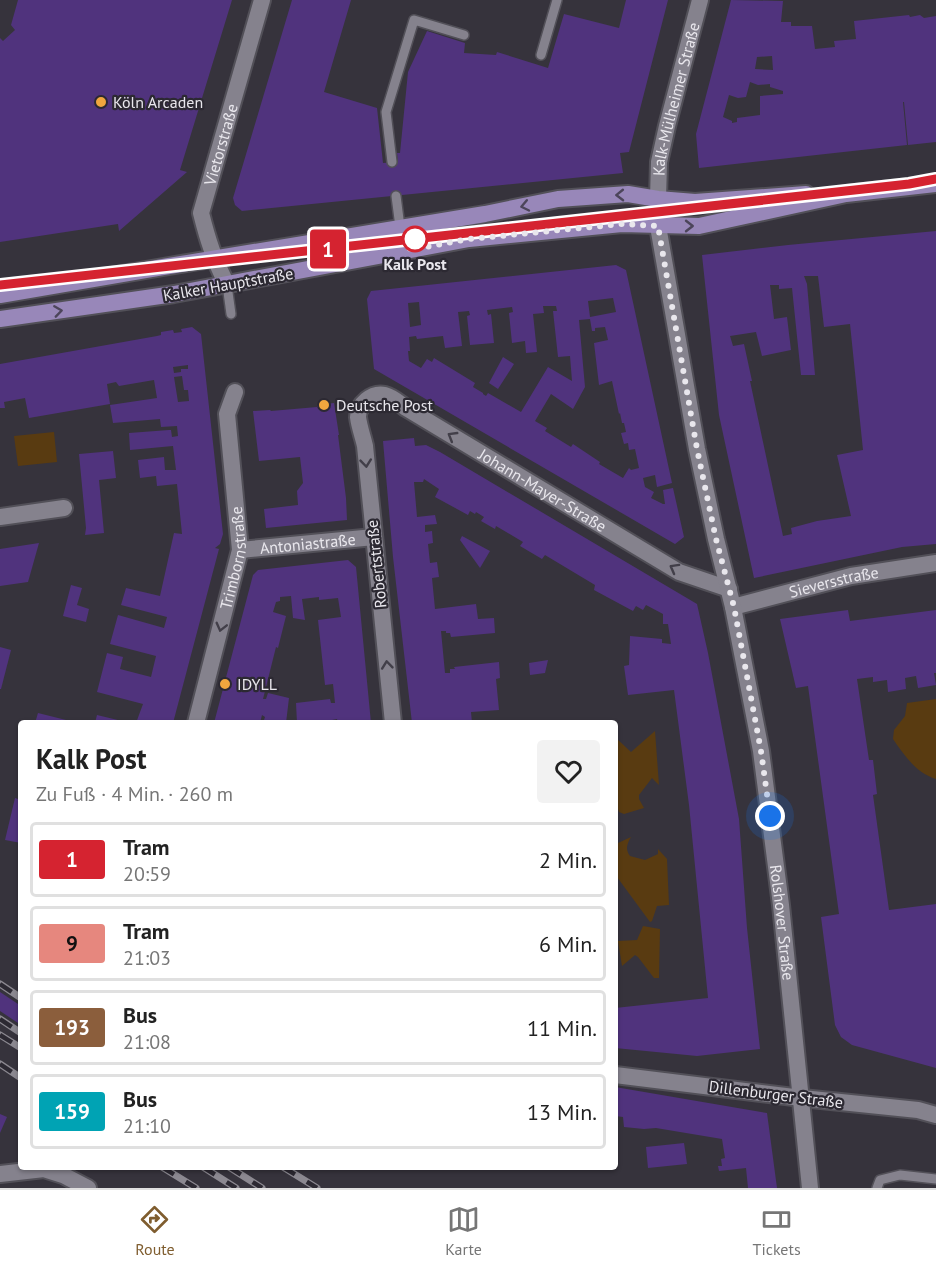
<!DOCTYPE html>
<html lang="de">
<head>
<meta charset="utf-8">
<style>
  :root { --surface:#fff; --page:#f2f2f2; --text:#222; --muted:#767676; --line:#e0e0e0; --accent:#7f5d2f }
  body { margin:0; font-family:"PT Sans",sans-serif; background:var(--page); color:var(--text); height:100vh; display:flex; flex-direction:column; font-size:22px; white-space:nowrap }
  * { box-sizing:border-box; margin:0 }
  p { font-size:20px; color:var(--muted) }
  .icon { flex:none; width:33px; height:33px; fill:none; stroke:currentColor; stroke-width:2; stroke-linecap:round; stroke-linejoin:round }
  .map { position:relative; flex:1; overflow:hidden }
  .side { position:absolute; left:18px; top:720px; width:600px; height:450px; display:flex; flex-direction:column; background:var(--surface); border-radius:6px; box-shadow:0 2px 4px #0004 }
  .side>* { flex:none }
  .badge { padding:0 12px; border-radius:4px; font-size:21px; line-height:39px }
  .you { position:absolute; width:30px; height:30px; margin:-15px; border:4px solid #fff; border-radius:50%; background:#1a73e8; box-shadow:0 0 0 9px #1a73e833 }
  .map>.badge { position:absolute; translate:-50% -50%; box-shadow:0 0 0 3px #fff }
  .round { display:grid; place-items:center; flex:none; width:63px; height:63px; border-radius:6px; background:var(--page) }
  .headline { display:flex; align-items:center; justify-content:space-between; height:102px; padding:0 18px }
  h1 { font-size:28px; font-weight:700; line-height:45px }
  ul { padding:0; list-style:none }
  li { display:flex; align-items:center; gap:18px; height:75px; margin:0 12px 9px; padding:0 6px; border:3px solid var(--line); border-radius:6px }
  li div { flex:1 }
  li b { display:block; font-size:22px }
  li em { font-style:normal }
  li .badge { min-width:66px; font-weight:700; text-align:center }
  .dock { display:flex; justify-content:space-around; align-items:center; height:84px; border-top:2px solid var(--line); background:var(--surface); font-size:16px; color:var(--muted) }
  .dock a { display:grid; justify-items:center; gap:3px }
  .dock .on { color:var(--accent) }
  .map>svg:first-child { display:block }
  .green { fill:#593b11 }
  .building { fill:#50337d; fill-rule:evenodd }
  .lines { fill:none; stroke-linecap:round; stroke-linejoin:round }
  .service-casing { stroke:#525058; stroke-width:12 }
  .minor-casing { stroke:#525058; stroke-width:20 }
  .tertiary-casing { stroke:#525058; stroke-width:20 }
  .primary-casing { stroke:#525058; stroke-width:20 }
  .service { stroke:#85828d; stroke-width:9 }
  .minor { stroke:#85828d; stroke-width:16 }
  .tertiary { stroke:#85828d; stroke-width:16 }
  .primary { stroke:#9887b9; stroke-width:16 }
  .rail-casing { stroke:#8c8991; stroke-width:7 }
  .rail { stroke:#2c2932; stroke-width:4.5; stroke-dasharray:14; stroke-linecap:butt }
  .oneway { stroke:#4c455a }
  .oneway2 { stroke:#423f49 }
  .line-casing { stroke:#fff; stroke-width:14 }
  .line { stroke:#d52330; stroke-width:9 }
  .walk { stroke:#e9e7ed; stroke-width:6; stroke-dasharray:0 10.8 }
  .poi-dot { fill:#f0a63e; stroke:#2c2932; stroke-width:2 }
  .stop-dot { fill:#fff; stroke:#d52330; stroke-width:3 }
  .labels { text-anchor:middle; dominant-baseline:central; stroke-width:4.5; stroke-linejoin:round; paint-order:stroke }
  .street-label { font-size:16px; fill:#e9e7ed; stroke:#2c2932 }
  .poi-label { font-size:16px; fill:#e9e7ed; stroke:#2c2932; text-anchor:start }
  .stop-label { font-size:16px; font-weight:bold; fill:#e9e7ed; stroke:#2c2932 }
</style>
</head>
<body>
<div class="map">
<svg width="936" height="1188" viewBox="0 0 936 1188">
  <rect width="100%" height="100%" fill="#36333c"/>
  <!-- green -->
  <g class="green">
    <path d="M54 432 57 462 18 466 14 436Z"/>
    <path d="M936 699V779C916 773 904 755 893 739L894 730 905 716 907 703Z"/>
    <path d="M655 731 659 785 652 778 639 795V799L644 808 624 814 619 812 615 800V737L631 752Z"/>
    <path d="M631 837C627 844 625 849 630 856L645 860 658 854V849L667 859 669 905 657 906 652 921 650 922 617 877 618 843Z"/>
    <path d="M643 926 660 929 659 978H654L638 957 635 955 622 966 618 941 637 940Z"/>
  </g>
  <!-- building -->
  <g class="building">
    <path d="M18 0H232L180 170 187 172 119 231 118 224 0 242V38L3 41 15 30 11 25Z"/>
    <path d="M292 0H351L324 92 377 108 383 163 398 162 397 153H400L408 72 427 31 465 43 464 53 496 55 497 52 548 68 564 14 619 28 626 0H668L629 152 620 153 623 173 242 211 235 205 233 198Z"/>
    <path d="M731 0 783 1 781 22H791V26H812L815 49 835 47 834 41 856 39 854 21 909 15 910 17 920 15 924 18 936 16V142L908 145 904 102H903L907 145 699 168 696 134ZM772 56 773 70 755 69 757 57ZM750 82 758 85 770 84V87L783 91V94L760 96V115L737 118V122L732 123V121L723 117 729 95 738 98 746 97Z"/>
    <path d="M936 231V544L902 547 754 578 719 415 702 255 788 245ZM804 276H818L824 327 850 324 863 450 837 455 851 516 817 521 791 528 792 534 783 536 750 381H752L744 344 733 346 730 336 756 332 762 356 791 350 787 317 774 319 770 285H779V289L792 288 801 375H815L807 284Z"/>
    <path d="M616 265 626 270 672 483 657 487 655 475 643 478 645 487 654 492 651 498 663 504H665L663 490 673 488 684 537 675 544 374 369 367 299 371 291ZM613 298 616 312 590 317 588 301ZM419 302 421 325 410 327 408 303ZM543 306H556L557 311H553L558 357 570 356 572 381 548 367 521 412 488 393 486 396 483 394V393L473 387 475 383 434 358 432 362 427 359 421 368 409 361 408 351H410L409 337 416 336 417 339 443 336 445 348 462 346 458 312 469 311 470 315 467 316 470 345 494 343 491 314 488 315 487 310 512 307 513 312 509 313 512 343 525 341 526 353 537 352 533 314 544 313ZM590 319 592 331H595V328L605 327 608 340 594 343 599 385 612 381 619 414 620 413 622 423H624L626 432 621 433 624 444 628 443 629 450 635 449 639 468 631 470 629 468 623 478 599 464 600 462 573 444 571 447 545 431 547 428 535 421 551 394 573 409 585 387 579 320Z"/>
    <path d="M192 327 201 334 223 534 220 544 215 548 219 549 173 723H136L143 704 97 692 107 653 123 657 120 669 151 677 156 656 110 644 118 615 164 628 167 617 121 605 126 588 160 596 174 533 182 534 177 484 157 486 156 476 140 478 138 460 164 457 165 470H176L173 446 130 450 129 433 169 430H171L172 437 178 436 177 426 161 427 160 419 113 423 110 405 157 398 154 380 119 386 116 382 107 384 110 404 29 418 25 398 4 402 5 408H0V364L157 336 161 335V332L173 330 174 333 182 332 181 329ZM188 365V369H181V372L174 373 173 367ZM182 376 184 390H188L189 401 178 402 174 377Z"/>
    <path d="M503 357 514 364 498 389 489 383Z"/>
    <path d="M334 403 339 435H338L346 498 347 520 266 528 264 509 298 505 297 491 303 483 300 457 259 461 253 411 270 410 271 411 317 407V405Z"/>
    <path d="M414 438 415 446 426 445 440 452 697 604 708 653 739 819 747 928 760 1049 697 1056 615 1048V1008L708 998 689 805 674 690 628 695 624 666 629 665 630 636 662 639V643L671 644 668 624H663V614L646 605 643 610 636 606 633 611 594 590 595 585 545 555 542 559 520 546 523 542 496 526 495 529 481 521 484 517 476 512 475 514 470 511 468 515 435 497 439 489 424 479 423 482H414L417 517 435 515 437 524 425 525V532L432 531 433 543 428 544 430 563 437 562 439 577 432 578 435 609 476 604 478 619 494 618 495 633 451 637 450 633H446V631H441L445 673H450V669H455L454 667 499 662 500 678 496 679 499 710 471 712 472 723H412L393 557 383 441Z"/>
    <path d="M113 451 116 478 99 480 104 533 85 535 86 528 79 454Z"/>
    <path d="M462 536 490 551 480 568 460 540Z"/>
    <path d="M39 543 28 582 0 586V549Z"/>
    <path d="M348 560 356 567 371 723H338L337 719 332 720V723H297L296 703 330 699 331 703H335L333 684 325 685 318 620 341 617 338 598 319 600V597L302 599 305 620 293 618 291 596 280 597V601L276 602 273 612 286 616 278 648 276 647 263 699H266L268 693 289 698 286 723H266L264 720 265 717 262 715 260 723H214L253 575 258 570Z"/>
    <path d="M71 585 82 588 77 605 89 609 86 622 63 616Z"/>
    <path d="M848 610 850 621 936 610V673H934L936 685 918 688 916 676 905 678 906 689 888 692 887 680 873 682V677L857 679 869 760H873L877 794 873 795 889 910 936 904V1068L852 1045 841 1037 835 1025 821 917 839 914 808 686 796 688 780 619Z"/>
    <path d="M0 647 11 650 1 689H0Z"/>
    <path d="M548 660 545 673 530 675 529 663Z"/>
    <path d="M38 713 74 722V723H35Z"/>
    <path d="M97 715 126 722V723H95Z"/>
    <path d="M15 798 21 800V843L5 840Z"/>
    <path d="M0 992 21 1006V1025L0 1011Z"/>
    <path d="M615 1087 767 1113 777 1188H748L746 1168 719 1171 718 1166H722L721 1159 725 1158 722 1139 656 1128 644 1129 624 1127 623 1117 615 1116Z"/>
    <path d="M0 1114 7 1117 0 1133Z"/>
    <path d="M684 1143 687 1164 648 1168 646 1147Z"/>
  </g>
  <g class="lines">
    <defs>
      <g id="service">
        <path d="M541 55 557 0"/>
        <path d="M392 162 386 112 414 20 464 35"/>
        <path d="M396 196 400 227"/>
        <path d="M227 285 231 314"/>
        <path d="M877 1188 880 1180 900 1175 936 1179"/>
      </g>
      <g id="minor">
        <path id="s1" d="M658 199 659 162 667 126 700 0"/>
        <path id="s2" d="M227 285C214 259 208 241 201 213L262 0"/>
        <path d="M0 517 64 508"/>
        <path id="s3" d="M240 550 374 537"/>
        <path id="s4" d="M733 607 851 576 936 563"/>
        <path id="s5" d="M196 723 240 550 227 414 235 392"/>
        <path id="s6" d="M393 723 365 446C363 437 359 426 358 417 358 404 372 392 385 395 393 397 399 403 406 408L679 572 729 589"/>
        <path d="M615 1075 802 1098"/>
        <path d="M0 1174 44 1169 63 1175 88 1188"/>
      </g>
      <g id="tertiary">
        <path id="s7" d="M658 199V226L697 449 716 539 733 607 761 751 781 905 810 1188"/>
        <path d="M802 1098 918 1110 936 1115"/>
      </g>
      <g id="primary">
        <path d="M0 295 169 266 485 214 558 199 628 194 658 199 695 202 806 194"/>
        <path d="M0 319 174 294 469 239 622 224 699 226 846 194 936 184"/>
      </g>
    </defs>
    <!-- service casing -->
    <use href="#service" class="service-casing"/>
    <!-- minor casing -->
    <use href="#minor" class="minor-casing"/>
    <!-- tertiary casing -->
    <use href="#tertiary" class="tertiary-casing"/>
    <!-- primary casing -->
    <use href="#primary" class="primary-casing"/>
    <!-- service -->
    <use href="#service" class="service"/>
    <!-- minor -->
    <use href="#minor" class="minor"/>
    <!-- tertiary -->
    <use href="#tertiary" class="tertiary"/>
    <!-- primary -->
    <use href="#primary" class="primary"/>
    <defs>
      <g id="rail">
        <path d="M0 984 21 998"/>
        <path d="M0 1019 21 1033"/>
        <path d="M0 1035 21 1048"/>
        <path d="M0 1064 21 1078"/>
        <path d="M162 1167 196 1188"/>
        <path d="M203 1167 236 1188"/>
        <path d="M229 1167 262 1188"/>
        <path d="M283 1167 317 1188"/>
      </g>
    </defs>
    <!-- rail casing -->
    <use href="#rail" class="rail-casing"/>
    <!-- rail -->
    <use href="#rail" class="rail"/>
  </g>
  <!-- one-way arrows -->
  <defs><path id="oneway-chevron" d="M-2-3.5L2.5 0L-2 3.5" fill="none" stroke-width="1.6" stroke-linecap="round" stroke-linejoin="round" transform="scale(1.5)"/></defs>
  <g class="oneway">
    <use href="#oneway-chevron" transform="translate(620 195) rotate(179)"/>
    <use href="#oneway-chevron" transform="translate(525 206) rotate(168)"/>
    <use href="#oneway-chevron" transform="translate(689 226)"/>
    <use href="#oneway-chevron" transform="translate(58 311) rotate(-8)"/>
  </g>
  <g class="oneway2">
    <use href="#oneway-chevron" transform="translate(452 436) rotate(-149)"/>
    <use href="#oneway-chevron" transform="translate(366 463) rotate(84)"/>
    <use href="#oneway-chevron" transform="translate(674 568) rotate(-151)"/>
    <use href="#oneway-chevron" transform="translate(221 627) rotate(104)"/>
    <use href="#oneway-chevron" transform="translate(387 665) rotate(-96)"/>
  </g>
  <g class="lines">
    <defs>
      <path id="line" d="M0 285 909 184 936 179"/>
    </defs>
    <!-- line casing -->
    <use href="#line" class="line-casing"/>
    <!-- line -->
    <use href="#line" class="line"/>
    <!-- walk -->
    <path class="walk" d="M415 239 409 250 469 239 622 224 658 226 697 449 716 539 734 607 761 751 770 816"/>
  </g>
  <!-- markers -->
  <g class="poi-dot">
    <circle cx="101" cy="102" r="6"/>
    <circle cx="324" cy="405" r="6"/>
    <circle cx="225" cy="684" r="6"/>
  </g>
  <circle class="stop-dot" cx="415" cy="239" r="12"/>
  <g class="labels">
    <!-- street labels -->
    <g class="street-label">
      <text stroke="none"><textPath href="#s1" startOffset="102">Kalk-Mülheimer Straße</textPath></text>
      <text stroke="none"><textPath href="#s2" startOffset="148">Vietorstraße</textPath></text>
      <text transform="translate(228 284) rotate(-10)">Kalker Hauptstraße</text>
      <text stroke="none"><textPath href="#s6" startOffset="532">Johann-Mayer-Straße</textPath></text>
      <text stroke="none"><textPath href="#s3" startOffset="68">Antoniastraße</textPath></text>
      <text stroke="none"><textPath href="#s5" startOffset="170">Trimbornstraße</textPath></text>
      <text transform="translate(376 564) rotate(-96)">Robertstraße</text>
      <text stroke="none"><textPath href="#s4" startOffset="104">Sieversstraße</textPath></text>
      <text stroke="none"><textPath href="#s7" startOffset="735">Rolshover Straße</textPath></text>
      <text transform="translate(776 1094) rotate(7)">Dillenburger Straße</text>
    </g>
    <!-- poi labels -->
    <g class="poi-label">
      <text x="113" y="102">Köln Arcaden</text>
      <text x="336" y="405">Deutsche Post</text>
      <text x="237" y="684">IDYLL</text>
    </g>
    <!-- stop labels -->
    <g class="stop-label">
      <text x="415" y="264">Kalk Post</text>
    </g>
  </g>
</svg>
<div class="you" style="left:770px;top:816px"></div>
<b class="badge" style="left:328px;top:249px;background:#d52330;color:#fff">1</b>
<section class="side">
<div class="headline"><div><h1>Kalk Post</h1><p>Zu Fuß · 4 Min. · 260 m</p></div><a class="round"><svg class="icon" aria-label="heart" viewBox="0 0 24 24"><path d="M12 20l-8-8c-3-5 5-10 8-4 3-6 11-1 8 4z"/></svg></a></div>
<ul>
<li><span class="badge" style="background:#d52330;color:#fff">1</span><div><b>Tram</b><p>20:59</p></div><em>2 Min.</em></li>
<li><span class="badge" style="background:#e6877e;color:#111">9</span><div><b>Tram</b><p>21:03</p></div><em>6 Min.</em></li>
<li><span class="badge" style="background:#8b5e3c;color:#fff">193</span><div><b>Bus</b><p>21:08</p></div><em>11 Min.</em></li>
<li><span class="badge" style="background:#00a3b4;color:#fff">159</span><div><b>Bus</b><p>21:10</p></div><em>13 Min.</em></li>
</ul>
</section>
</div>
<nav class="dock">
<a class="on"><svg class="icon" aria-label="directions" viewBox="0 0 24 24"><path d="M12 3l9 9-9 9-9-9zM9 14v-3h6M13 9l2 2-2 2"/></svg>Route</a>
<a><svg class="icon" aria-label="map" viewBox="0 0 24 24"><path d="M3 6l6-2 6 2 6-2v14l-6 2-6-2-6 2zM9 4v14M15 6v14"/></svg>Karte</a>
<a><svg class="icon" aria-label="tickets" viewBox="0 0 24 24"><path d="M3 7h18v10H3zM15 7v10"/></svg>Tickets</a>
</nav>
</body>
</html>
